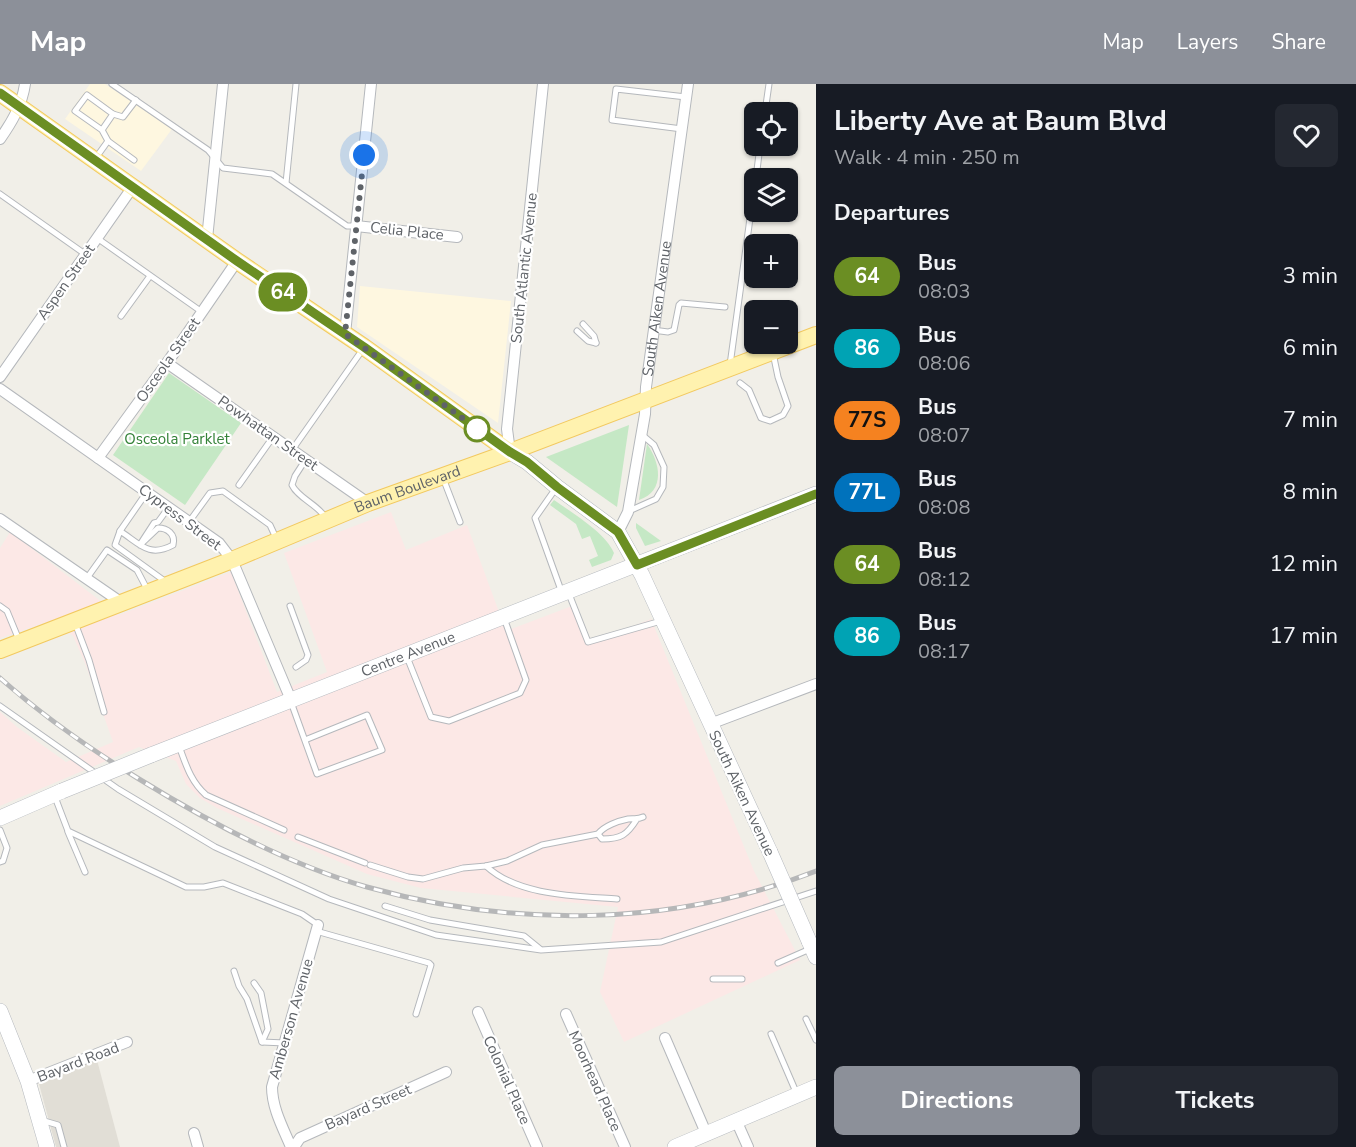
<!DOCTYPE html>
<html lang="en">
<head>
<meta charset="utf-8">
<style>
  :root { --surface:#171b24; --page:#242831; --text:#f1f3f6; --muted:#9ea1a6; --accent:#8c9099 }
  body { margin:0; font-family:"Nunito Sans",sans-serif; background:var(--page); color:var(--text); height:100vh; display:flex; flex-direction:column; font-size:22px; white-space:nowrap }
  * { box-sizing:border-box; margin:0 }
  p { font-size:20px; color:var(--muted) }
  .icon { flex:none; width:33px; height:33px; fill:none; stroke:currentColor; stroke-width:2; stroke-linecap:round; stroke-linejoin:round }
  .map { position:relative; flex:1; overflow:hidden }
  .details { display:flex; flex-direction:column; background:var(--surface); width:540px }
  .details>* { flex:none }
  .badge { padding:0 12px; border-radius:20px; font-size:21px; line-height:39px }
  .tools { position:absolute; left:744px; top:18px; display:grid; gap:12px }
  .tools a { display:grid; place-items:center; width:54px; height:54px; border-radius:9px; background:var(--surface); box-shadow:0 2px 4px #0004; font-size:30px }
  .you { position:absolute; width:30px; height:30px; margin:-15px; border:4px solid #fff; border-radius:50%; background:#1a73e8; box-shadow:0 0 0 9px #1a73e833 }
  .map>.badge { position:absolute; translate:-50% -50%; box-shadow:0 0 0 3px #fff }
  h2 { padding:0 18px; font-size:22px; line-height:54px }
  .round { display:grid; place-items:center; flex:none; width:63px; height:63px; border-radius:9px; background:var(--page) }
  .summary { display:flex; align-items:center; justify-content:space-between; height:102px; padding:0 18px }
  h1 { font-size:28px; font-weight:700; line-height:45px }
  .button { display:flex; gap:12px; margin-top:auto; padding:12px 18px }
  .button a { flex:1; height:69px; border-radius:9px; background:var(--accent); color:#fff; font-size:24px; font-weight:700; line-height:69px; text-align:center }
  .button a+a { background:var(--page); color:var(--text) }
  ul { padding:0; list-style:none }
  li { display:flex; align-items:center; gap:18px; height:72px; padding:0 18px }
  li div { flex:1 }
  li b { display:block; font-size:22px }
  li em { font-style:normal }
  li .badge { min-width:66px; font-weight:700; text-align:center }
  header { display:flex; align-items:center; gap:36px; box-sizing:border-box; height:84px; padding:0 30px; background:var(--accent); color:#fff }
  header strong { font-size:28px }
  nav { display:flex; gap:33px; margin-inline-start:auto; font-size:21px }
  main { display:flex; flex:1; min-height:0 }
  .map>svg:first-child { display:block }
  .commercial { fill:#fef7e0 }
  .education { fill:#e1ded6 }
  .medical { fill:#fce8e6 }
  .green { fill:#c5e8c5 }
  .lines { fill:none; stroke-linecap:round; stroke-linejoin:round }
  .lane-casing { stroke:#b5b8bc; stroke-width:7 }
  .street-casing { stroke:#b5b8bc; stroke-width:12 }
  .secondary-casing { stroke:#b6babf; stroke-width:16 }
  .primary-casing { stroke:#f2c960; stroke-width:18 }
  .lane { stroke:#fff; stroke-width:5 }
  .street { stroke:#fff; stroke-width:10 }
  .secondary { stroke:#fff; stroke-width:15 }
  .primary { stroke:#fff2af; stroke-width:16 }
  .rail-casing { stroke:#b6b7b8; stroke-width:5 }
  .rail { stroke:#fff; stroke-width:3; stroke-dasharray:9; stroke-linecap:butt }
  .secondary-bridge-casing { stroke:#b6babf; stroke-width:16; stroke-linecap:butt }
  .secondary-bridge { stroke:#fff; stroke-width:15 }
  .line-casing { stroke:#fff; stroke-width:14 }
  .line { stroke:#6b8e23; stroke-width:9 }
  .walk { stroke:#5f6368; stroke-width:6; stroke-dasharray:0 10.8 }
  .stop-dot { fill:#fff; stroke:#6b8e23; stroke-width:3 }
  .labels { text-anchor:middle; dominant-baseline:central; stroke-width:4.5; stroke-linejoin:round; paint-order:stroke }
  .street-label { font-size:15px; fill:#5f6368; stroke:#fff }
  .park-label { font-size:15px; fill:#348238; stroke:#fff }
</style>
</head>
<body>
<header>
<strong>Map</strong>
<nav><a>Map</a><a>Layers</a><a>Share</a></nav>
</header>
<main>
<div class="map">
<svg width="816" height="1063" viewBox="0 0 816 1063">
  <rect width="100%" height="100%" fill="#f1efe8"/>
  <!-- commercial -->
  <g class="commercial">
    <path d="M90 0H105L172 45 141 87 65 35Z"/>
    <path d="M360 202 511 217 498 339 357 243Z"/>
  </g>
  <!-- education -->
  <path class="education" d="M97 976 120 1063H56L39 1000Z"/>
  <!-- medical -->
  <path class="medical" d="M391 428 406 466 467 441 506 547 572 522 587 560 651 535 754 787 800 876 624 958 600 908 618 823 421 804 367 790 217 724 200 714 186 700 176 677 139 663 0 722V628L17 643 66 678 113 658 85 579 73 552 50 537 0 554V464L10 448 119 531 231 488 277 608 327 588 284 469Z"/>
  <!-- green -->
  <g class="green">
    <path d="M169 289 241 339 185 421 113 371Z"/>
    <path d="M629 341 617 423 546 373Z"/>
    <path d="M647 360C660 378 666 407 639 416Z"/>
    <path d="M554 416C572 429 605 448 614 469L611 476 592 483 589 476 598 472 590 452 582 455 576 440 550 421Z"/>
    <path d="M636 439 661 457 645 462 636 444Z"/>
  </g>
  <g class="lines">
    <defs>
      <g id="lane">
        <path d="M112 0 208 66 223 84 272 90 347 142H356"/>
        <path d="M765 28 769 0"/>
        <path d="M113 30 123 33 136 16"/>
        <path d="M682 45 612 36 616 5 686 13"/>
        <path d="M108 57 134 76"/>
        <path d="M95 75 108 57 102 46 75 27 87 11 113 30 102 46"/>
        <path d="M756 94 760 62"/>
        <path d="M286 99 296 0"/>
        <path d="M0 110 85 170"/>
        <path d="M97 154 202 228"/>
        <path d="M121 232 150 192"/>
        <path d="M583 240 594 252 596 259"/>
        <path d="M653 246 668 248 674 246 679 221 681 219 725 223"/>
        <path d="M577 247 588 257 596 259"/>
        <path d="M730 281 754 105"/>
        <path d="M740 299 749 306 761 334 770 337 783 331 788 322 778 293 773 269"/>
        <path d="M292 366 363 265"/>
        <path d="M306 375 295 392 292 401C298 414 317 420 325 433"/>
        <path d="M443 394 460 438"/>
        <path d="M239 401 273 353"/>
        <path d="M556 404 535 434 562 509"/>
        <path d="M629 427 656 415 663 403 664 383 654 361 641 350"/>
        <path d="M189 438 210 409 223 407 270 441 276 454"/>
        <path d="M120 447 147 408"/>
        <path d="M141 459 154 439 158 438 169 423"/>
        <path d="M140 461 158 444C167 444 176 450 173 461 149 474 140 460 120 447L115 461 166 498"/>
        <path d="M87 494 107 466 137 486 148 507"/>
        <path d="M569 510 588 558 661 537"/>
        <path d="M0 522 7 527 19 556"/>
        <path d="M290 522 308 571 306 576 296 583"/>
        <path d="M75 539 89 576 104 628"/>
        <path d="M407 573 431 633 449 637 520 609 526 596 504 534"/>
        <path d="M291 618 317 690 382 666 367 631 305 656"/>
        <path d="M0 622 118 705 215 763 329 815 436 851 541 866 661 858 816 807"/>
        <path d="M179 662C186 681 191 698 206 711L284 746"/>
        <path d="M55 713 68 747 186 803H204L223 799 302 830 318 841"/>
        <path d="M637 735C627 751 621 755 602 755L598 750C604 742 618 737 628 735 634 734 637 736 643 733"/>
        <path d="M0 746 7 764 3 777 0 778"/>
        <path d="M68 748 85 788"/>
        <path d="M298 753 365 779"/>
        <path d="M370 781 408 793 423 795 463 784 486 782 507 777 542 761 598 750"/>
        <path d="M486 782C518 812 576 812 617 815"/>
        <path d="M385 822 430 836 524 852 540 865"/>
        <path d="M316 847 429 879 431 881 416 930"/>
        <path d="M778 879 810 865"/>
        <path d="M234 887 239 902 247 915 262 958 285 959"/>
        <path d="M713 895H742"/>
        <path d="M254 899 261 909 268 945 262 958"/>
        <path d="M806 935 816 956"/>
        <path d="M771 950 796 1008"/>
        <path d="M41 1036 58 1041 64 1063"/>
      </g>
      <g id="street">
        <path d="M0 55C12 38 22 21 25 0"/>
        <path d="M356 142 457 153"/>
        <path d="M207 155 223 0"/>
        <path d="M345 250 371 0"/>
        <path d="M167 279 368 419"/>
        <path d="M0 293 132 104"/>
        <path d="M0 305 219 459 232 476 291 616"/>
        <path d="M510 368 507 345 543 0"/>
        <path d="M98 374 167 279 237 177"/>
        <path d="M0 435 122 519"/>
        <path id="s1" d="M618 448 628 428 645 330 646 303 688 0"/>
        <path d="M710 640 816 600"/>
        <path d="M478 928 537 1063"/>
        <path d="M566 930 625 1063"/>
        <path d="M665 954 706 1049"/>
        <path d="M28 997 127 958"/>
        <path d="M736 1036 748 1063"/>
        <path d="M194 1049 198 1063"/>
        <path d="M291 1063C283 1044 272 1024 272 1003L318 841"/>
        <path d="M294 1063 300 1054 446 988"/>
      </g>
      <g id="secondary">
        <path d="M510 368 527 378 557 403 618 448 642 491 770 768"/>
        <path id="s2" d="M151 671 816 410"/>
        <path d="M0 734 62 707"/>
        <path d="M809 857 816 873"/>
        <path d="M0 927 28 997 47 1063"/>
        <path d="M675 1063 816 1003"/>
      </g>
      <g id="primary">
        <path d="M0 9 237 177 364 263 510 368"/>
        <path id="s3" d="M0 566 232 476 368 419 510 368 816 251"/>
      </g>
    </defs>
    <!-- lane casing -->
    <use href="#lane" class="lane-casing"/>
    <!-- street casing -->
    <use href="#street" class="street-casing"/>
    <!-- secondary casing -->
    <use href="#secondary" class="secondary-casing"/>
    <!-- primary casing -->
    <use href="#primary" class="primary-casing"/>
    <!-- lane -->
    <use href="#lane" class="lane"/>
    <!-- street -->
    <use href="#street" class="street"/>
    <!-- secondary -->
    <use href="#secondary" class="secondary"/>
    <!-- primary -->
    <use href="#primary" class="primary"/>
    <defs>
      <path id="rail" d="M0 594C43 632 90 665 139 695 207 737 290 781 367 803 514 844 673 843 816 787"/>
    </defs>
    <!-- rail casing -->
    <use href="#rail" class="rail-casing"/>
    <!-- rail -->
    <use href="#rail" class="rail"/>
    <defs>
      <g id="secondary-bridge">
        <path d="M62 707 151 671"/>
        <path d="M770 768 809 857"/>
      </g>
    </defs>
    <!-- secondary-bridge casing -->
    <use href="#secondary-bridge" class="secondary-bridge-casing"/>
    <!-- secondary-bridge -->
    <use href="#secondary-bridge" class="secondary-bridge"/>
  </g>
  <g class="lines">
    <defs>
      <path id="line" d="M0 9 237 177 364 263 510 368 527 378 557 403 618 448 637 481 816 410"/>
    </defs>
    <!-- line casing -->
    <use href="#line" class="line-casing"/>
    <!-- line -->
    <use href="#line" class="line"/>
    <!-- walk -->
    <path class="walk" d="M364 71 345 250 479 346 477 345"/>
  </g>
  <!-- markers -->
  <circle class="stop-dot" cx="477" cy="345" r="12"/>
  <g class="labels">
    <!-- street labels -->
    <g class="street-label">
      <text transform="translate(407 147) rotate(6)">Celia Place</text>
      <text transform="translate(524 184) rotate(-84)">South Atlantic Avenue</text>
      <text transform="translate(66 198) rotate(-55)">Aspen Street</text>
      <text stroke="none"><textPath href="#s1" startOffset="228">South Aiken Avenue</textPath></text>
      <text transform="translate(168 276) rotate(-55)">Osceola Street</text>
      <text transform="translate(268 349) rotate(35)">Powhattan Street</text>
      <text stroke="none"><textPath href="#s3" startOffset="438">Baum Boulevard</textPath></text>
      <text transform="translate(180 433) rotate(37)">Cypress Street</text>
      <text stroke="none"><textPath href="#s2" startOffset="276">Centre Avenue</textPath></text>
      <text transform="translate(742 709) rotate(65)">South Aiken Avenue</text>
      <text transform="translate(291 935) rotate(-74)">Amberson Avenue</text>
      <text transform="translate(78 978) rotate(-21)">Bayard Road</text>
      <text transform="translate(507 996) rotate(66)">Colonial Place</text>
      <text transform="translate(595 997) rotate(66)">Moorhead Place</text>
      <text transform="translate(368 1023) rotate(-24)">Bayard Street</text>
    </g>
    <!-- park labels -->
    <g class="park-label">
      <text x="177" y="355">Osceola Parklet</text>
    </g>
  </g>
</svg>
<div class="tools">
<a><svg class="icon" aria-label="locate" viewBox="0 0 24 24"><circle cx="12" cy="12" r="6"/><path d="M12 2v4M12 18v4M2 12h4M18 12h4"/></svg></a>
<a><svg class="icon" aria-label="layers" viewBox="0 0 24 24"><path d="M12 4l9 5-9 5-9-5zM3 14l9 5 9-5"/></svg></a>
<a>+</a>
<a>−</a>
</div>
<div class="you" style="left:364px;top:71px"></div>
<b class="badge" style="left:283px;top:208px;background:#6b8e23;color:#fff">64</b>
</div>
<section class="details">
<div class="summary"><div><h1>Liberty Ave at Baum Blvd</h1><p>Walk · 4 min · 250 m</p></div><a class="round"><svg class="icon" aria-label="heart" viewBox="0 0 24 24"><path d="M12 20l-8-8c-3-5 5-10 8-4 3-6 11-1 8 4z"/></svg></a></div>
<h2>Departures</h2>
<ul>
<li><span class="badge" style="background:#6b8e23;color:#fff">64</span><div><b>Bus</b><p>08:03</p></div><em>3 min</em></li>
<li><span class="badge" style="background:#00a3b4;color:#fff">86</span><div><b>Bus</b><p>08:06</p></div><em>6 min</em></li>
<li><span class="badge" style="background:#f58220;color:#111">77S</span><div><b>Bus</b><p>08:07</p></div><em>7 min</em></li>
<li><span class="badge" style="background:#0072bc;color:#fff">77L</span><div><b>Bus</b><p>08:08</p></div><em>8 min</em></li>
<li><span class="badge" style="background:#6b8e23;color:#fff">64</span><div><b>Bus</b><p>08:12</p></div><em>12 min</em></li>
<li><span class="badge" style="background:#00a3b4;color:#fff">86</span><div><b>Bus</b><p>08:17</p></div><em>17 min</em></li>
</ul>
<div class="button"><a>Directions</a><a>Tickets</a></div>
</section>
</main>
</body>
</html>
